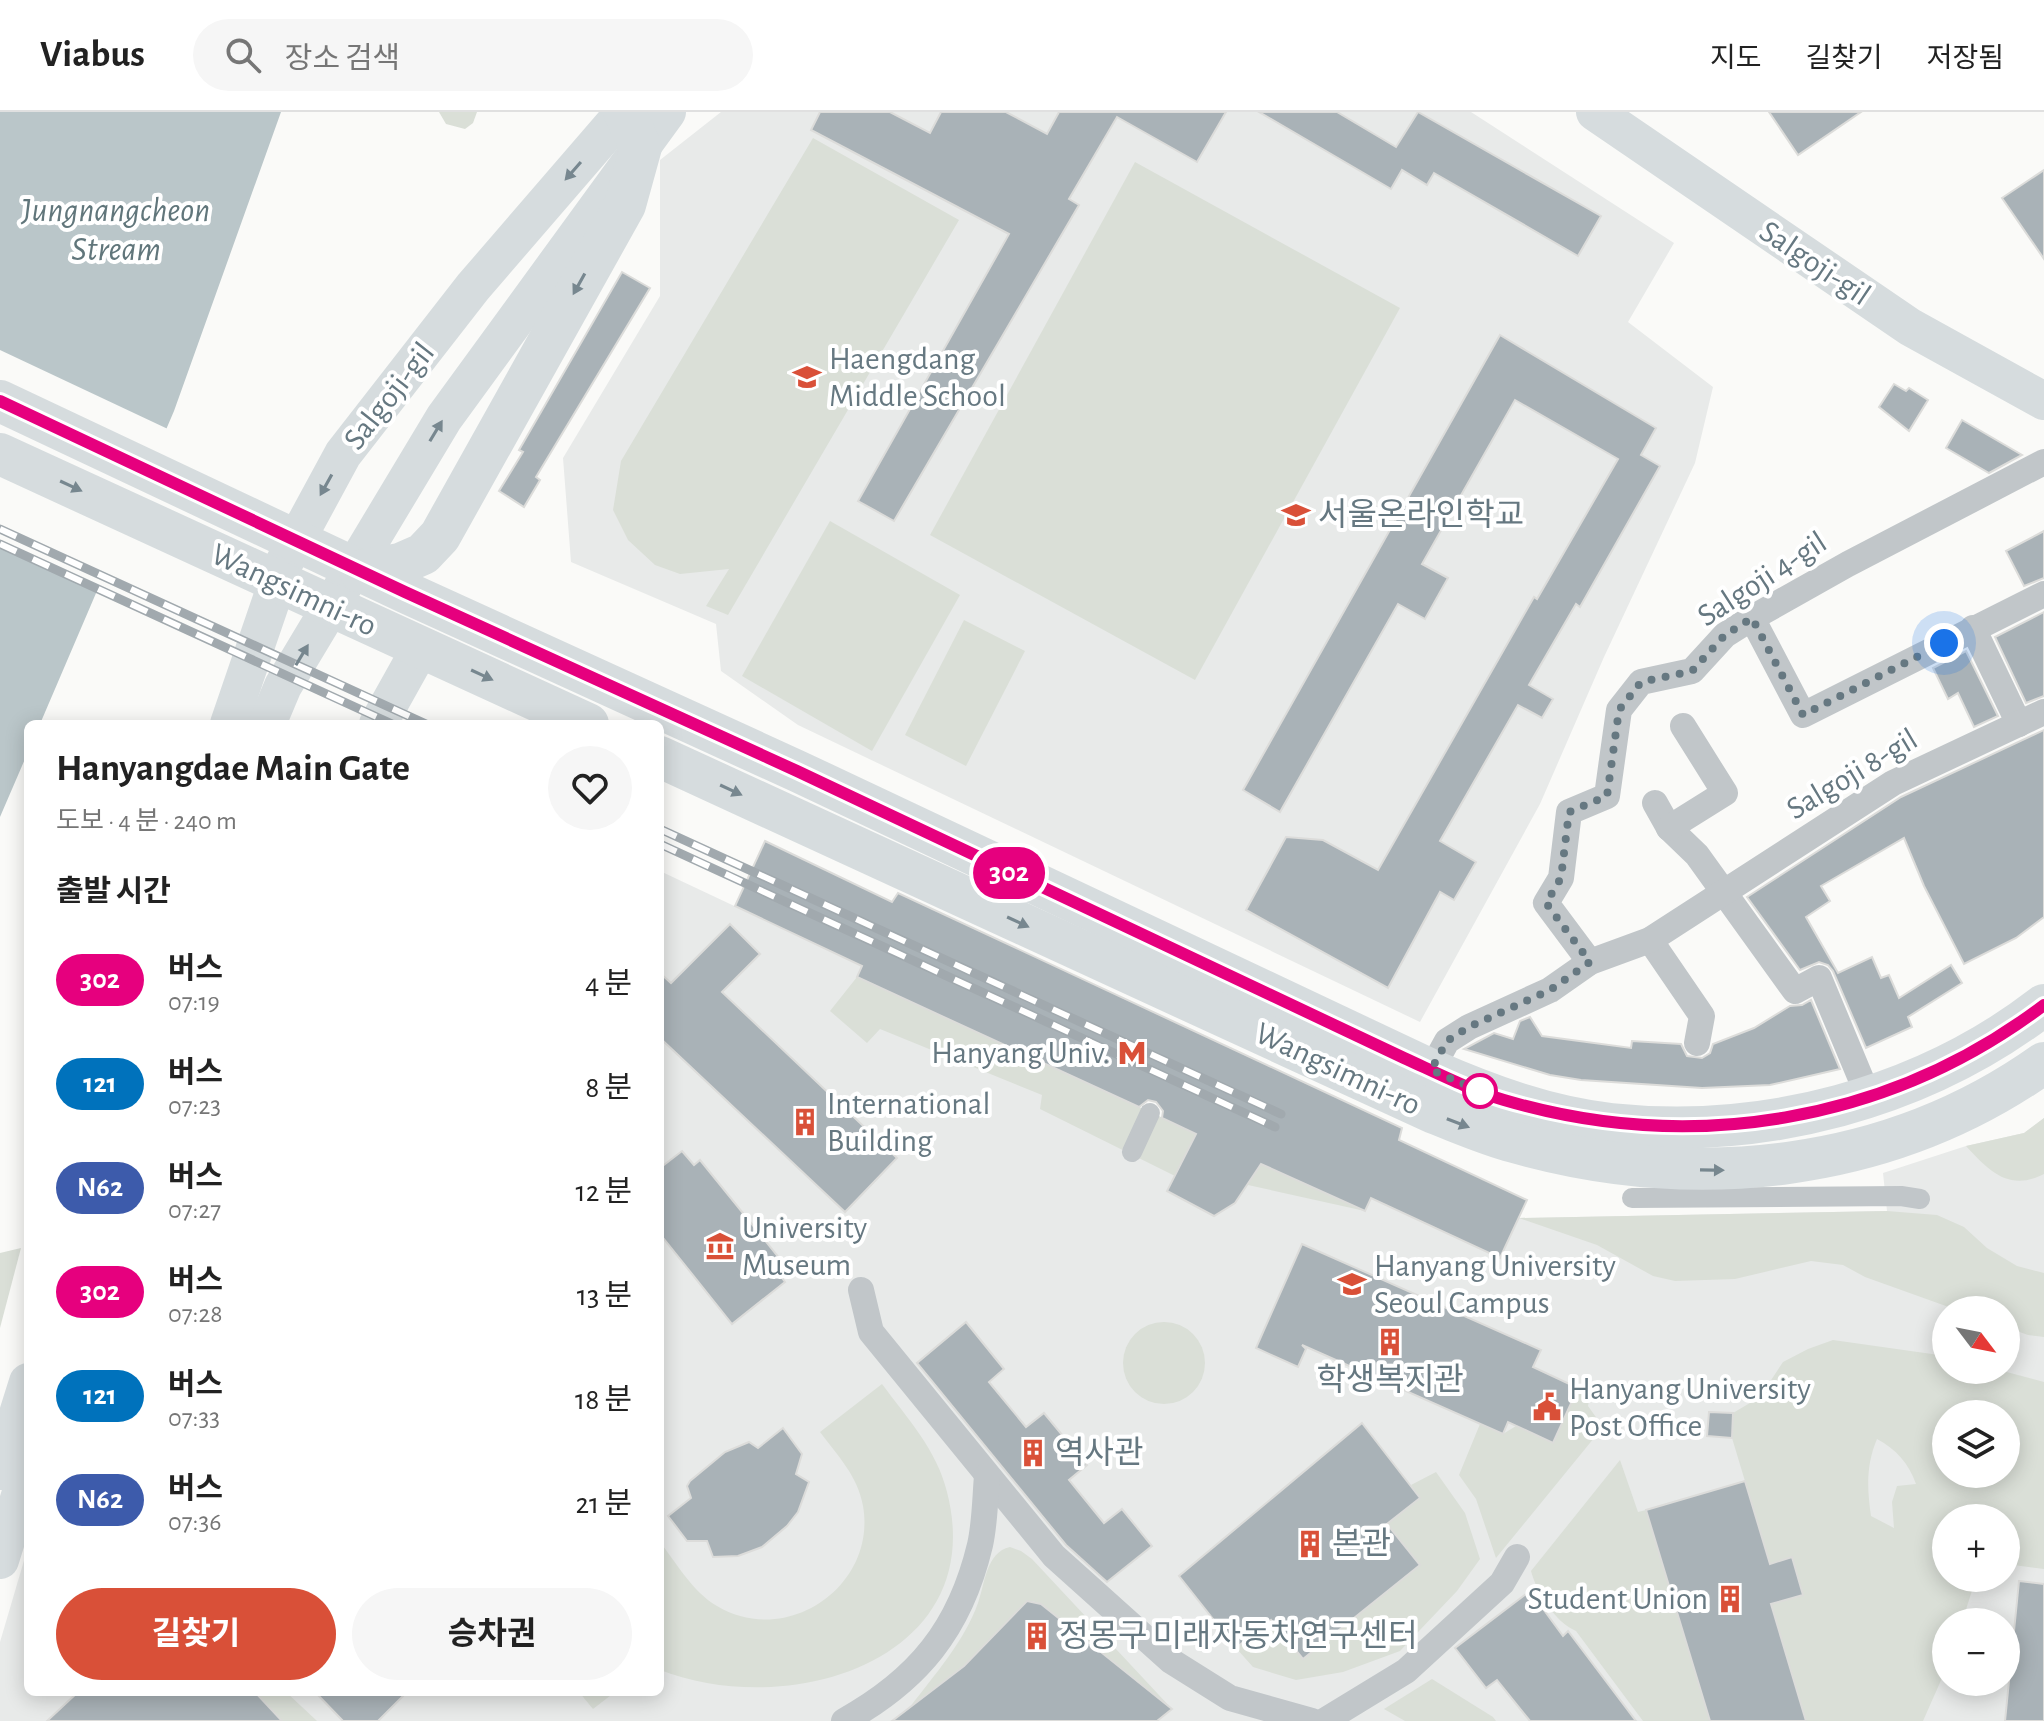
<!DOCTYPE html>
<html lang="ko">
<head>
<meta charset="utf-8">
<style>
  :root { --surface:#fff; --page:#f6f6f6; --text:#222; --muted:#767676; --line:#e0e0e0; --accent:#d95038 }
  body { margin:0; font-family:"Alegreya Sans","Noto Sans KR",sans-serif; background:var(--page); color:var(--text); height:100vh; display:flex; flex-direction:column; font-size:30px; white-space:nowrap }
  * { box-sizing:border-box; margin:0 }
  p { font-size:26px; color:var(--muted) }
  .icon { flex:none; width:44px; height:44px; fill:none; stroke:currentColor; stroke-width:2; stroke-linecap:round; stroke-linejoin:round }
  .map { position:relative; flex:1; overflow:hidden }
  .details { position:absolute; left:24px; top:608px; width:640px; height:976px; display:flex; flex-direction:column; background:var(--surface); border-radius:12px; box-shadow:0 4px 20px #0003 }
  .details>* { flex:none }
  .badge { padding:0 16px; border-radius:26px; font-size:28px; line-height:52px }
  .needle { width:52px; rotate:122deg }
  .buttons { position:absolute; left:1932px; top:1184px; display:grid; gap:16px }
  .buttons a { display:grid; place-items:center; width:88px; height:88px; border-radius:50%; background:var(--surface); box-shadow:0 4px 20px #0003; font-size:40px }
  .you { position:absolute; width:40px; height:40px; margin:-20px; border:6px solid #fff; border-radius:50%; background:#1a73e8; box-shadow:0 0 0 12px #1a73e833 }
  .map>.badge { position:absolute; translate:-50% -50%; box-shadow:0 0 0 4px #fff }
  h2 { padding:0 32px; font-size:30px; line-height:72px }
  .round { display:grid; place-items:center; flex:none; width:84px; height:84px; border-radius:42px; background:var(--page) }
  .head { display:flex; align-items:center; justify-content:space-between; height:136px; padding:0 32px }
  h1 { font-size:38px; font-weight:700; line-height:60px }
  .cta { display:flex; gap:16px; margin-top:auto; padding:16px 32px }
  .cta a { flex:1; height:92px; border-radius:48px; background:var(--accent); color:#fff; font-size:32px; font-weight:700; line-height:92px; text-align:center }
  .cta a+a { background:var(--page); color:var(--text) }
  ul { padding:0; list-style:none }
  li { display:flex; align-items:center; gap:24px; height:104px; padding:0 32px }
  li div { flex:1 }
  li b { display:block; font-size:30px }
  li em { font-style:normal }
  li .badge { min-width:88px; font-weight:700; text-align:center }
  header { display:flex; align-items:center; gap:48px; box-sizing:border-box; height:112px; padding:0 40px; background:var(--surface); border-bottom:2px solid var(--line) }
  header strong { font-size:38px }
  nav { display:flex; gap:44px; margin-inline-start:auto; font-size:28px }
  .search { width:560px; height:72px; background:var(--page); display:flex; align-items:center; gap:20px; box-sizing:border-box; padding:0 28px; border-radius:44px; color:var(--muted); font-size:30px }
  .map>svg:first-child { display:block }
  .built { fill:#e8eae9; fill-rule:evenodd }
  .green { fill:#dadfd7; fill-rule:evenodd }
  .water { fill:#bac6c9 }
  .pier { fill:#fafaf8 }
  .building { fill:#a9b2b7; stroke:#dcdcda; stroke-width:2 }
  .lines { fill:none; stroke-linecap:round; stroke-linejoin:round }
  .pedestrian { stroke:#c1c6c9; stroke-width:20 }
  .minor { stroke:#c1c6c9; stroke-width:26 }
  .secondary { stroke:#d6dcde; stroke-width:38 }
  .primary { stroke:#d6dcde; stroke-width:42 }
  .rail-casing { stroke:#a1a9ae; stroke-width:9 }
  .rail { stroke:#fff; stroke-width:6; stroke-dasharray:18; stroke-linecap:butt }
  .oneway { fill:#77878f }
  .line-casing { stroke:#fff; stroke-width:18 }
  .line { stroke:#e6007e; stroke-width:12 }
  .walk { stroke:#667881; stroke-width:8; stroke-dasharray:0 14.4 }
  .stop-dot { fill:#fff; stroke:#e6007e; stroke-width:4 }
  .labels { text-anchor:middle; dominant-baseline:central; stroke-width:8; stroke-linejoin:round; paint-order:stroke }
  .street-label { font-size:32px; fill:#667881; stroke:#fff }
  .poi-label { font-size:32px; fill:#667881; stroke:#fff; text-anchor:start }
  .water-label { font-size:34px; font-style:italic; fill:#61767b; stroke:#fff }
</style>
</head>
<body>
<header>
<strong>Viabus</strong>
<div class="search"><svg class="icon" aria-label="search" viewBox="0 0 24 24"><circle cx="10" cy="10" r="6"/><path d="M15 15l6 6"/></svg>장소 검색</div>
<nav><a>지도</a><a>길찾기</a><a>저장됨</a></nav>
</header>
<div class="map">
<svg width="2044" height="1609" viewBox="0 0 2044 1609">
  <rect width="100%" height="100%" fill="#fafaf8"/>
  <!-- built -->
  <g class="built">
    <path d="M721 0H1471L1674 131 1628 210 1713 275 1695 351 1604 545 1540 692 1420 910 798 613 721 559 716 512 571 450 563 346 660 184V48Z"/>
    <path d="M660 759 862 854 858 865 1364 1099 1371 1086 1500 1146 1519 1106 1887 1099 1883 1061 1966 1034 2024 1021 2044 1006V1609H0V1530L28 1435V1580H660ZM1946 1198H2006V1258H1946ZM1946 1302H2006V1362H1946ZM1946 1406H2006V1466H1946ZM1946 1510H2006V1570H1946Z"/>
  </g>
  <!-- green -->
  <g class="green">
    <path d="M439 0H477L473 11 465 17 446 12Z"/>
    <path d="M813 26 959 108 728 503 706 494 729 457 680 462 655 453 628 428 613 398 621 349Z"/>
    <path d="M1135 50 1400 196 1195 568 930 423Z"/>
    <path d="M830 409 960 483 872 639 742 564Z"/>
    <path d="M964 508 1025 539 966 654 905 623Z"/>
    <path d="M857 865 1365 1099 1248 1073 1186 1042 1175 1064 1040 997 1042 983 880 917 867 931 830 899Z"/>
    <path d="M2044 1006V1062C2009 1080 1989 1059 1966 1034L2024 1021Z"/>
    <path d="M1887 1099 1937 1103 1964 1115 1987 1136 2017 1154 2044 1161V1225L2028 1223 2006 1215V1198H1957L1865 1165 1843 1153 1811 1149 1735 1167 1675 1169 1653 1164 1597 1133 1519 1106Z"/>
    <path d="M21 1136 0 1216V1141Z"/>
    <circle cx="1164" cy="1251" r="41"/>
    <path d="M1833 1228 1946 1244V1258H1999L2044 1270V1457L2006 1452V1406H1946V1466H1976L1962 1510H1946V1557L1923 1609H1806L1771 1492 1802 1483 1792 1445 1770 1452 1732 1326 1733 1301 1760 1285 1783 1250 1808 1237ZM1946 1302H2006V1362H1946ZM1877 1327C1896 1337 1909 1352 1916 1372L1897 1374 1892 1390 1894 1416 1871 1404C1867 1377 1866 1353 1877 1327Z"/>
    <path d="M882 1272C907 1306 937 1338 947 1380 990 1547 791 1609 660 1558V1430C677 1452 693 1480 717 1494 787 1536 877 1474 863 1394 858 1364 837 1343 820 1320Z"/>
    <path d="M1578 1276 1591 1278 1588 1294 1603 1315 1496 1446 1476 1387 1459 1363 1480 1312 1503 1322 1516 1314 1553 1330Z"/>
    <path d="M1620 1348 1638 1400 1646 1398 1710 1609H1643L1576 1519C1555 1510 1537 1481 1531 1459Z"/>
    <path d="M1436 1360 1465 1401 1480 1447 1457 1479 1400 1539 1343 1560 1296 1568 1253 1555 1236 1536 1271 1508 1303 1547 1419 1453 1387 1412 1420 1386 1411 1373Z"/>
    <path d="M1010 1435 1021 1439 1032 1447 1172 1597 1041 1492 1032 1489 1022 1494 964 1554 910 1595C935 1562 964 1530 978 1491 985 1472 986 1440 1010 1435Z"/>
    <path d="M1432 1567 1493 1605 1496 1609H1405L1384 1597Z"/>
    <path d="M255 1580H286L317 1609H282Z"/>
    <path d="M579 1580H615L593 1597Z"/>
  </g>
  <!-- water -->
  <path class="water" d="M0 0H281L174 299 40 612H28V640L0 705Z"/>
  <!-- pier -->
  <path class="pier" d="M0 238 170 318 102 478 0 429Z"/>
  <!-- building -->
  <g class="building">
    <path d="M820 0H890L930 21 941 0H1006L1047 22 1059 0H1226L1197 50 1117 5 1069 87 1079 93 894 409 858 389 1009 122 811 18Z"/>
    <path d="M1259 0H1337L1396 35 1418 0 1601 104 1578 144 1434 61 1427 73 1402 58 1391 77Z"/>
    <path d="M1769 0H1861L1798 43Z"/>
    <path d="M2044 58V147L2002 86Z"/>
    <path d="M622 160 650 176 536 365 540 368 524 395 499 379 523 340 519 338Z"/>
    <path d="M1500 223 1656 316 1641 343 1660 354 1580 495 1576 492 1529 573 1553 587 1542 606 1518 593 1440 729 1476 750 1454 788 1440 780 1388 876 1246 798 1286 725 1323 728 1378 758 1534 485 1537 487 1618 347 1515 288 1422 452 1448 466 1425 507 1398 492 1280 700 1243 678Z"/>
    <path d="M1894 272 1906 279 1909 276 1928 288 1909 319 1879 295Z"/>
    <path d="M1962 308 2022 343 1989 361 1946 336Z"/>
    <path d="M2044 419V466L2024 474 2006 439Z"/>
    <path d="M2044 500V584L2026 591 1995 525Z"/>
    <path d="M1966 539 1998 604 1974 615 1958 581 1948 587 1933 556Z"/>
    <path d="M2044 618V805L2016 826 1964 852 1924 774 1904 726 1821 774 1830 789 1806 805 1838 861 1872 845 1881 866 1889 863 1899 886 1951 853 1962 871 1908 905 1912 915 1866 936 1833 859 1828 853 1819 850 1800 858 1747 785 1901 685Z"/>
    <path d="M765 729 892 790 898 781 1402 1016 1399 1028 1527 1088 1500 1146 1371 1086 1365 1099 1261 1052 1235 1091 1214 1104 1167 1079 1196 1022 1162 1006 1163 999 1156 990 1148 988 1139 995 857 865 862 854 735 794Z"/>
    <path d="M730 812 760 842 722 880 897 1046 845 1100 660 926V861L671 871Z"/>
    <path d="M1811 888 1840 957 1770 973 1702 976 1581 968 1550 963 1464 937 1494 921 1513 927 1520 909 1530 905 1542 924 1631 936 1632 929 1681 932 1687 944 1702 946 1710 941 1713 932 1754 916 1790 894 1802 893Z"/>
    <path d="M682 1039 694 1053 700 1048 780 1147 772 1152 785 1170 732 1212 660 1122V1056Z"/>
    <path d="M1302 1132 1541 1238 1533 1255 1578 1276 1553 1331 1508 1310 1503 1322 1302 1233 1306 1237 1298 1255 1256 1236Z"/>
    <path d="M966 1210 1004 1257 989 1270 1026 1315 1044 1301 1087 1353 1069 1368 1104 1411 1122 1397 1152 1434 1107 1470 1066 1433 917 1251Z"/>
    <path d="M1709 1300 1733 1301 1732 1326 1707 1324Z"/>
    <path d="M1362 1311 1420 1386 1387 1412 1420 1453 1303 1547 1271 1508 1236 1536 1179 1464Z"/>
    <path d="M783 1316 802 1342 796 1362 809 1370 798 1400 787 1414 762 1435 738 1444 713 1445 707 1429H687L668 1404 691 1386 687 1374 690 1369 725 1340 749 1330 758 1336Z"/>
    <path d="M1745 1369 1770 1452 1792 1445 1803 1483 1771 1492 1806 1609H1710L1646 1398Z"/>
    <path d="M2019 1469 2044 1472V1609H2005Z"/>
    <path d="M1530 1479 1563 1524 1568 1519 1636 1609H1530L1497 1568 1486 1576 1455 1536Z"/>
    <path d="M1027 1489 1041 1492 1172 1597 1157 1609H892L964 1554Z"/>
    <path d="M78 1580H255L282 1609H47Z"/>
    <path d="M315 1580H407L378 1609H343Z"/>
  </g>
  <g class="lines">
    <!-- pedestrian -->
    <g class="pedestrian">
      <path d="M1132 1040 1150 1001"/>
      <path d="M1632 1086 1901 1084 1920 1087"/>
    </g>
    <!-- minor -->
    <g class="minor">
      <path d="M1752 506 1803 603 2044 482"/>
      <path d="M1973 516 2019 612"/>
      <path d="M1655 691 1669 716 1697 743 1795 879 1819 866 1869 986"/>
      <path d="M1669 716 1725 681 1683 614"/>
      <path d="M1650 828 1702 904 1697 931"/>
      <path d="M1590 850 1546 791 1561 766 1569 700 1607 684 1619 598 1641 570 1692 559 1725 523 1752 506 1848 452 2044 350"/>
      <path d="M1431 958 1447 929 1469 915 1550 878 1590 850 1650 828 1893 671 2044 600"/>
      <path d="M861 1178 871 1220 1054 1444 1171 1549 1230 1586 1312 1609"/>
      <path d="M844 1609C918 1568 960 1517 980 1433 985 1411 985 1387 987 1364"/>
      <path d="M1324 1609 1406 1559 1502 1471 1517 1445"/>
    </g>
    <!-- secondary -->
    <g class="secondary">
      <path d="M1595 0 1910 215 2044 289"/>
      <path d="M229 612 284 451 343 342 473 175 624 0"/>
      <path d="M267 612 283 574 444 306 667 0"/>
      <path d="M378 612 421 535"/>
      <path d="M0 1359 28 1270"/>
      <path d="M0 1448 28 1358"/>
    </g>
    <!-- primary -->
    <g class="primary">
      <path d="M0 289 405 480 797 659 1431 958C1488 983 1548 1005 1611 1012 1764 1028 1922 987 2044 893"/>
      <path d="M0 342 588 612"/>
      <path d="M360 459 400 452 423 442 440 424 625 93 641 35 624 0"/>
      <path d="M660 645 1434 1001C1460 1011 1487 1023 1514 1030 1695 1081 1889 1061 2044 951"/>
    </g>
    <defs>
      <g id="rail">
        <path d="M0 417 426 612"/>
        <path d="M0 432 392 612"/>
        <path d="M660 717 1281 1002"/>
        <path d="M660 732 1275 1015"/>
      </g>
    </defs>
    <!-- rail casing -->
    <use href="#rail" class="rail-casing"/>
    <!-- rail -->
    <use href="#rail" class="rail"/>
  </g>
  <!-- one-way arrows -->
  <defs><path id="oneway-solid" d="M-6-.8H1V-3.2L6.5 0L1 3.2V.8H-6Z" transform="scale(2)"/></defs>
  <g class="oneway">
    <use href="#oneway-solid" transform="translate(573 59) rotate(131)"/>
    <use href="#oneway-solid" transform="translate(579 172) rotate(119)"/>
    <use href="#oneway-solid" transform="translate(436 319) rotate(-59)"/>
    <use href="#oneway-solid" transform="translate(326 373) rotate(119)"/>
    <use href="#oneway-solid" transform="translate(71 374) rotate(25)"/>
    <use href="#oneway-solid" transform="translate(302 543) rotate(-59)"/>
    <use href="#oneway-solid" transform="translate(482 563) rotate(25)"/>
    <use href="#oneway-solid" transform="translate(731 678) rotate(25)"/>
    <use href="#oneway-solid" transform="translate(1018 810) rotate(25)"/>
    <use href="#oneway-solid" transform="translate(1458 1011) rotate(21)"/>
    <use href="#oneway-solid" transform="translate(1712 1058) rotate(1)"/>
  </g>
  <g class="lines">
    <defs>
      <path id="line" d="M0 289 405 480 797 659 1404 946C1437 961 1470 978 1504 988 1691 1043 1888 1011 2044 893"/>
    </defs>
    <!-- line casing -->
    <use href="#line" class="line-casing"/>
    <!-- line -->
    <use href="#line" class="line"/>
    <!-- walk -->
    <path class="walk" d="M1480 979 1485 981 1431 958 1447 929 1469 915 1550 878 1590 850 1546 791 1561 766 1569 700 1607 684 1619 598 1641 570 1692 559 1725 523 1752 506 1803 603 1944 531"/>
  </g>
  <!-- icons -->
  <defs>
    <symbol id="school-bare" viewBox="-9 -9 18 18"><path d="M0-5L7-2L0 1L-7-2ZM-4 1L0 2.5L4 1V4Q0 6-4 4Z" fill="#d95038" stroke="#fff" stroke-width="2.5" paint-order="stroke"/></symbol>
    <symbol id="metro-bare" viewBox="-9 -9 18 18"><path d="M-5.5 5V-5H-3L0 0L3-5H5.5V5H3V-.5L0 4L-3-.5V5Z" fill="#d95038" stroke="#fff" stroke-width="2.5" paint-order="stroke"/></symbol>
    <symbol id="building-bare" viewBox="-9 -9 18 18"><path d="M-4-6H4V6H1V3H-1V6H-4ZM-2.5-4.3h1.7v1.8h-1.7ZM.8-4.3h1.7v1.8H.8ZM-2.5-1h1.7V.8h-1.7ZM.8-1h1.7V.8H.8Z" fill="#d95038" stroke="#fff" stroke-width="2.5" paint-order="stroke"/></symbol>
    <symbol id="museum-bare" viewBox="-9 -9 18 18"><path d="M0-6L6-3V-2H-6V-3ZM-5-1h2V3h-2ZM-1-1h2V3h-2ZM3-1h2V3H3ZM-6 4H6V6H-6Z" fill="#d95038" stroke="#fff" stroke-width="2.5" paint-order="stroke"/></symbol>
    <symbol id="university-bare" viewBox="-9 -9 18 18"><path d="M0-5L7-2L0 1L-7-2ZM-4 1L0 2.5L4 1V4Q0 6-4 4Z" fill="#d95038" stroke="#fff" stroke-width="2.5" paint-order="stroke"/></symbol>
    <symbol id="civic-bare" viewBox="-9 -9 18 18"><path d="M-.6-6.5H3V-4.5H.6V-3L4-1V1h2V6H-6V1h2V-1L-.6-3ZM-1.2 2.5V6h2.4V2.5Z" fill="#d95038" stroke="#fff" stroke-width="2.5" paint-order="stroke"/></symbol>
  </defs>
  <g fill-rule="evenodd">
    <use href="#school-bare" x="787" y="245" width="40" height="40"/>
    <use href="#school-bare" x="1276" y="383" width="40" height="40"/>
    <use href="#metro-bare" x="1112" y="921" width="40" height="40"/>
    <use href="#building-bare" x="785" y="990" width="40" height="40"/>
    <use href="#museum-bare" x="700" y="1114" width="40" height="40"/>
    <use href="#university-bare" x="1332" y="1152" width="40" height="40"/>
    <use href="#building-bare" x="1370" y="1210" width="40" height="40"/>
    <use href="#civic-bare" x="1527" y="1275" width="40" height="40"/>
    <use href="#building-bare" x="1013" y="1321" width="40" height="40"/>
    <use href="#building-bare" x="1290" y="1412" width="40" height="40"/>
    <use href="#building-bare" x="1710" y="1467" width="40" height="40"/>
    <use href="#building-bare" x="1017" y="1504" width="40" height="40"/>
  </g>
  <!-- markers -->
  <circle class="stop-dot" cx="1480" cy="979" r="16"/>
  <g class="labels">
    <!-- street labels -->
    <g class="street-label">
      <text transform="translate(1815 151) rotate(34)">Salgoji-gil</text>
      <text transform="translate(389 284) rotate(-52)">Salgoji-gil</text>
      <text transform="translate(1762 467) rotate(-33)">Salgoji 4-gil</text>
      <text transform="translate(294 478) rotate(25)">Wangsimni-ro</text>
      <text transform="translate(1852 662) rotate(-31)">Salgoji 8-gil</text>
      <text transform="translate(1338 957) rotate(25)">Wangsimni-ro</text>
    </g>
    <!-- poi labels -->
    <g class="poi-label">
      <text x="829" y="247">Haengdang<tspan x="829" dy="37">Middle School</tspan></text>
      <text x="1318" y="403">서울온라인학교</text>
      <text x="1110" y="941" text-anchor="end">Hanyang Univ.</text>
      <text x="827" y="992">International<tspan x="827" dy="37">Building</tspan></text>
      <text x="742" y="1116">University<tspan x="742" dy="37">Museum</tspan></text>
      <text x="1374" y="1154">Hanyang University<tspan x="1374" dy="37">Seoul Campus</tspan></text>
      <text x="1390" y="1268" text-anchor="middle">학생복지관</text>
      <text x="1569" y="1277">Hanyang University<tspan x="1569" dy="37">Post Office</tspan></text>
      <text x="1055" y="1341">역사관</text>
      <text x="1332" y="1432">본관</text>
      <text x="1708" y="1487" text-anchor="end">Student Union</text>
      <text x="1059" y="1524">정몽구 미래자동차연구센터</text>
    </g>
    <!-- water labels -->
    <g class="water-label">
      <text x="116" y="99">Jungnangcheon<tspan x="116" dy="39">Stream</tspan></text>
    </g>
  </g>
</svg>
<div class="buttons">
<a><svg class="needle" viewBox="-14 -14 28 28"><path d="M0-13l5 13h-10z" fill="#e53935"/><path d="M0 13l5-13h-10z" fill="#767676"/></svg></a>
<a><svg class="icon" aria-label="layers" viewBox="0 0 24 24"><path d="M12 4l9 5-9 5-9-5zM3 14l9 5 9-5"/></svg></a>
<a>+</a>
<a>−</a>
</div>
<div class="you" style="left:1944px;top:531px"></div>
<b class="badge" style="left:1009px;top:761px;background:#e6007e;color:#fff">302</b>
<section class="details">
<div class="head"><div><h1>Hanyangdae Main Gate</h1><p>도보 · 4 분 · 240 m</p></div><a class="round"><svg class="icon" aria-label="heart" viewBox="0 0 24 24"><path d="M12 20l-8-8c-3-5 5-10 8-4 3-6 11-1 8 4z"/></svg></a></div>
<h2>출발 시간</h2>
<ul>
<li><span class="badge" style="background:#e6007e;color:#fff">302</span><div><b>버스</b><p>07:19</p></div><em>4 분</em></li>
<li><span class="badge" style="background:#0072bc;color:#fff">121</span><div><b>버스</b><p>07:23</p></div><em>8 분</em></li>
<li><span class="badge" style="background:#3d5bab;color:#fff">N62</span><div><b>버스</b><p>07:27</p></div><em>12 분</em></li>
<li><span class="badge" style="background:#e6007e;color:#fff">302</span><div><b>버스</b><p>07:28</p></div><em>13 분</em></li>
<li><span class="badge" style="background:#0072bc;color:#fff">121</span><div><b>버스</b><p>07:33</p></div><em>18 분</em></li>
<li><span class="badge" style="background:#3d5bab;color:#fff">N62</span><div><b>버스</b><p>07:36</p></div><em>21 분</em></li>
</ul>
<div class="cta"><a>길찾기</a><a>승차권</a></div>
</section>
</div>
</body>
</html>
